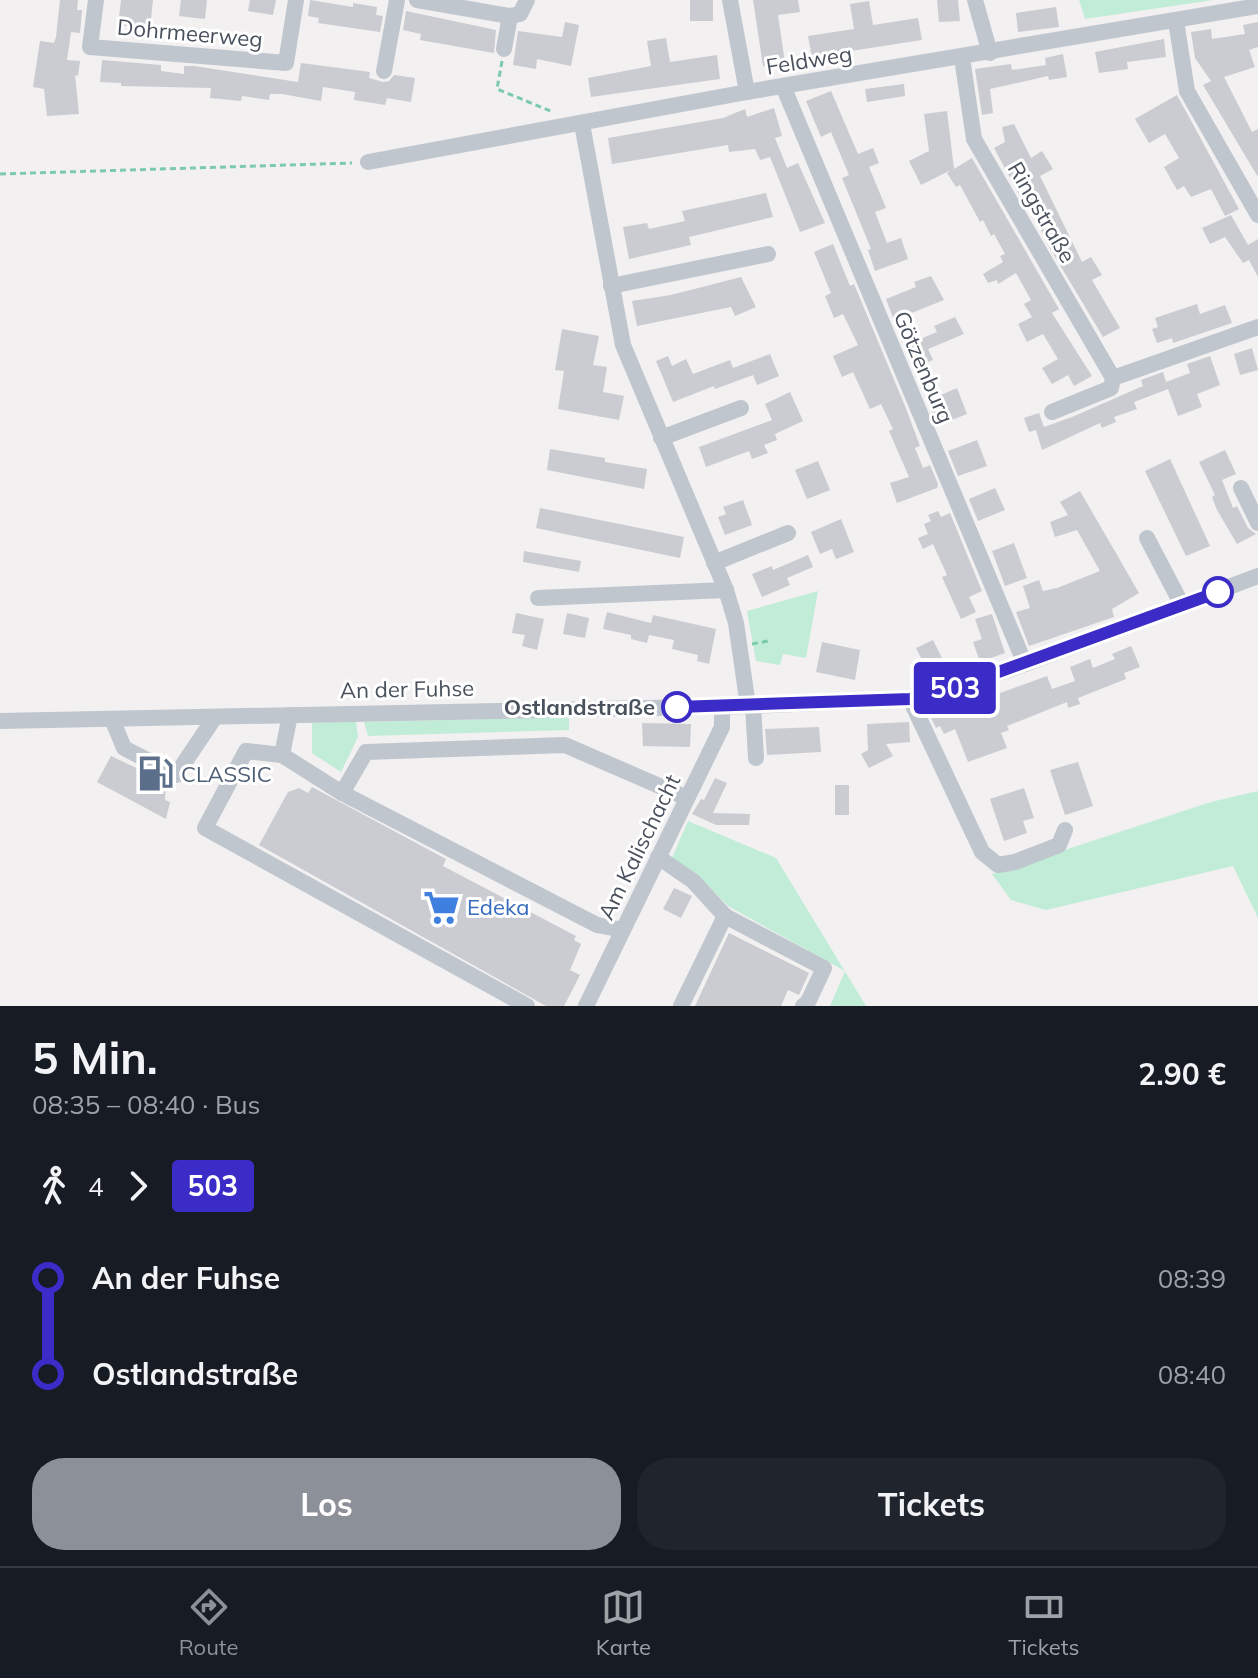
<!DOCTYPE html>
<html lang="de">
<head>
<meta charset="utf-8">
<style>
  :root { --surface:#171b24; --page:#20242c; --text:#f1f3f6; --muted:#9ea1a6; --line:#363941; --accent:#8c9099 }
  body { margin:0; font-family:Mulish,sans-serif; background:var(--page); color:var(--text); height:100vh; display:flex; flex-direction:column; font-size:30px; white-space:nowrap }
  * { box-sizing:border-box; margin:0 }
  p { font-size:26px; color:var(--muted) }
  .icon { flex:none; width:44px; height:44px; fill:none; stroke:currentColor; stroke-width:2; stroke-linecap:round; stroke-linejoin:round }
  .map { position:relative; height:1006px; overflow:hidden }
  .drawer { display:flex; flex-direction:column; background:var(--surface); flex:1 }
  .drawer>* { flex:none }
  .badge { padding:0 16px; border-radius:6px; font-size:28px; line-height:52px }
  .map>.badge { position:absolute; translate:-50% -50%; box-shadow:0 0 0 4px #fff }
  .legs { display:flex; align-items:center; gap:12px; height:88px; padding:0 32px; font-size:26px }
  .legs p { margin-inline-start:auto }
  .headline { display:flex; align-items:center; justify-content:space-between; height:136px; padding:0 32px }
  h1 { font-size:44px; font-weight:700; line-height:60px }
  .primary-button { display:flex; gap:16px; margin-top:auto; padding:16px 32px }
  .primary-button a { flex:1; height:92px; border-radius:32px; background:var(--accent); color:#fff; font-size:32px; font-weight:700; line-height:92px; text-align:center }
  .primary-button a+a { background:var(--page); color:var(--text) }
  ul { padding:0 32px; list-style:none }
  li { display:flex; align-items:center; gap:28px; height:96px; font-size:30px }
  li i { display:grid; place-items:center; width:12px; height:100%; margin:0 10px; background:currentColor }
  li i::after { content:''; width:20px; height:20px; margin:-10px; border:6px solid; border-radius:50%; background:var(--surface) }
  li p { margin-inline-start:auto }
  li:first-child i { background:linear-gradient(#0000 50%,currentColor 0) }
  li:last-child i { background:linear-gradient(currentColor 50%,#0000 0) }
  .tabs { display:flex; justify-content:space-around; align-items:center; height:112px; border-top:2px solid var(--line); background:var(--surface); font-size:22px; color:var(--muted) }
  .tabs a { display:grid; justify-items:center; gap:4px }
  .tabs .active { color:var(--accent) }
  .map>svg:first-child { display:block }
  .green { fill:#c1edd8 }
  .building { fill:#caccd2 }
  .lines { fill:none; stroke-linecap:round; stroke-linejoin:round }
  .path { stroke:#7bcaac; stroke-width:3; stroke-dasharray:6 4; stroke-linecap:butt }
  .minor { stroke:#bfc6ce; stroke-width:16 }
  .line-1-casing { stroke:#fff; stroke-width:18 }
  .line-1 { stroke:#3c2cc7; stroke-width:12 }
  .stop-1-dot { fill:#fff; stroke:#3c2cc7; stroke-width:4 }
  .labels { text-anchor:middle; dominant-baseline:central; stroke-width:6; stroke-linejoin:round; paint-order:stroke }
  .street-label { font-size:22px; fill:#49515d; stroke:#fff }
  .stop-label { font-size:22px; font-weight:bold; fill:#49515d; stroke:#fff; text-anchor:end }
  .service-label { font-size:22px; fill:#4e5e75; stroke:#fff; text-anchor:start }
  .shop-label { font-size:22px; fill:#366cbe; stroke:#fff; text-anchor:start }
</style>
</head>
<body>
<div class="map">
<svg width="1258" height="1006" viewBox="0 0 1258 1006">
  <rect width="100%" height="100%" fill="#f2f0f0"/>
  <!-- green -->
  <g class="green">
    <path d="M1079 0H1213L1085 19Z"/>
    <path d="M818 591 806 658 783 654 780 665 756 661 747 611Z"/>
    <path d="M569 717V730L368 736 364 722Z"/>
    <path d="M356 721 358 737 341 772 312 753V723Z"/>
    <path d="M1258 791V918L1233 866 1046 910 1011 900 992 874 1211 802Z"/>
    <path d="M688 821 776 858 866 1006H830L845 971 728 906 696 874 672 858Z"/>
  </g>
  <!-- building -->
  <g class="building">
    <path d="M60 0H78L77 10H82L80 33 71 32 67 60 80 61 78 76 75 75 79 114 47 116 44 89 33 87 40 41 54 43 56 37Z"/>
    <path d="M121 0H153L150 28 118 25Z"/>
    <path d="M181 0H207L205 19 179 16Z"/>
    <path d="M250 0H276L273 15 248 11Z"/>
    <path d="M310 0 353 7V3L377 7 376 15 383 16 380 32 318 23 319 18 308 16Z"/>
    <rect x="690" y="0" width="23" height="21"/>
    <path d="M753 0H798L800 12 778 15 785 63 763 66Z"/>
    <path d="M937 0H958L960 21 939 22Z"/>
    <path d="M869 1 873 25 918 18 922 40 812 57 808 36 854 29 850 4Z"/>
    <path d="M1056 7 1059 27 1018 32 1016 13Z"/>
    <path d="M406 11 496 30 494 53 420 40 421 34 403 30Z"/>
    <path d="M565 22 579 25 571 66 537 59 536 69 513 65 518 31 562 37Z"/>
    <path d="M1258 22V47L1249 50 1255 67 1224 77 1252 132 1258 129V177L1203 85 1211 81 1195 58 1191 32 1211 29 1212 39 1245 34 1243 25Z"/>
    <path d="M666 38 670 62 717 55 720 79 591 97 588 78 651 66 647 41Z"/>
    <path d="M1164 39 1166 57 1127 62 1128 69 1099 73 1095 52Z"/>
    <path d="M1063 54 1067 77 1049 80 1048 76 990 89 993 113 982 115 975 69 1011 64 1012 70 1046 65 1045 58Z"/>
    <path d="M102 60 161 65V71L184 74V66H194L298 82 301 63 370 72 369 78 383 82 389 81 394 75 415 78 411 102 387 98 385 105 354 100 355 92 323 87 321 101 282 94H270L269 100 242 96 241 101 210 98 211 88 121 86V83L100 82Z"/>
    <path d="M904 84 905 96 867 102 865 89Z"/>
    <path d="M831 91 858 154 873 148 879 163 869 167 886 208 875 212 887 243 901 238 908 259 875 271 868 250 871 249 842 178 849 175 831 132 821 137 806 101Z"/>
    <path d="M1177 95 1239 209 1225 216 1211 189 1191 197 1184 186 1177 190 1164 167 1179 158 1165 134 1149 143 1135 119Z"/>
    <path d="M774 108 782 136 775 138 787 168 798 163 825 223 800 232 770 157 760 160 755 149 729 152 728 145 612 164 608 138 723 118 745 109 747 117Z"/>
    <path d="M947 111 954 169 972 158 1059 309 1052 313 1092 376 1074 386 1068 375 1052 384 1042 368 1058 359 1043 334 1027 342 1018 324 1032 317 1024 304 1031 300 1016 273 998 284 997 280 988 283 983 274 1003 262 1000 256 1005 254 994 234 991 236 983 220 980 222 960 185 956 187 947 173 951 170 921 185 909 161 929 151 924 114Z"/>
    <path d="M1014 124 1031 158 1042 151 1053 169 1040 176 1082 262 1091 257 1102 275 1092 280 1120 328 1103 337 1048 245 1026 198 1022 200 994 148 1005 142 1002 127Z"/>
    <path d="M766 193 773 217 689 237 691 245 629 259 623 227 647 223 649 229 685 221 682 211Z"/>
    <path d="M1231 215 1248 245 1258 239V277L1249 260 1243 263 1225 237 1210 244 1202 228Z"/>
    <path d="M833 244 850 286 854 284 905 406 920 446 915 448 923 468 930 465 938 484 937 488 897 503 890 483 909 477 889 431 893 429 881 404 870 409 853 372 842 377 833 356 858 345 843 314 834 318 825 296 831 293 814 252Z"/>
    <path d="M931 276 944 300 894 320 886 299 916 287 914 282Z"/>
    <path d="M741 277 756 307 735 316 731 307 637 326 632 301 671 295Z"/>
    <path d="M1197 304 1200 314 1225 305 1232 323 1173 343 1172 338 1157 343 1152 329 1158 327 1155 318Z"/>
    <path d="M955 317 964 334 928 349 933 360 916 367 906 345 937 332 934 326Z"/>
    <path d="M562 329 599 336 593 365 607 367 603 392 624 396 619 420 558 409 564 371 555 370Z"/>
    <path d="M1252 348 1258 370 1240 375 1234 354Z"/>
    <path d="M770 354 779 376 757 385 753 375 715 389 714 386 673 402 656 361 668 356 672 366 686 359 693 374 730 360 733 368Z"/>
    <path d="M1210 356 1220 385 1197 394 1202 407 1178 416 1168 389 1134 402 1137 409 1114 417 1116 422 1102 428 1100 423 1042 450 1036 430 1029 432 1024 418 1039 413 1044 427 1072 417 1143 386 1141 380 1163 372 1166 382 1190 373 1187 364Z"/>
    <path d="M957 388 967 414 937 426 927 401Z"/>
    <path d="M790 392 803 421 775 434 777 440 764 445 768 453 752 459 749 451 706 467 699 447 772 420 765 404Z"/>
    <path d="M977 440 987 466 958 476 948 451Z"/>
    <path d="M550 449 605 458V462L647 469 644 489 547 470Z"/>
    <path d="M1225 450 1236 474 1222 480 1233 508 1237 506 1248 528 1256 534 1237 544 1217 510 1212 497 1215 495 1199 462Z"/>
    <path d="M1170 459 1210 546 1186 556 1145 471Z"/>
    <path d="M818 461 830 490 807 499 795 470Z"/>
    <path d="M995 488 1005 510 978 521 969 499Z"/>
    <path d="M1080 491 1139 593 1112 609 1114 617 1029 646 1016 612 1030 608 1023 586 1039 580 1043 591 1057 588 1100 571 1077 530 1055 537 1050 522 1068 515 1060 502Z"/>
    <path d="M743 500 752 525 725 535 718 517 726 514 723 507Z"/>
    <path d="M540 508 684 537 680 558 536 528Z"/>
    <path d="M938 511 941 517 950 513 982 591 969 597 976 612 961 619 942 577 947 575 933 544 923 549 918 538 928 534 924 524 931 521 928 515Z"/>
    <path d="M841 519 854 552 836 559 832 549 820 554 811 532Z"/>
    <path d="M1014 543 1027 578 1005 586 992 551Z"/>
    <path d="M524 551 581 561 579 572 523 562Z"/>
    <path d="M808 555 813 567 787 578 790 585 762 597 752 574 772 566 773 570Z"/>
    <path d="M607 612 651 623 653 615 716 629 709 664 697 661 698 655 672 649 674 640 649 635 647 643 631 639V635L603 629Z"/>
    <path d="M516 613 544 619 537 650 522 646 525 635 512 633Z"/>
    <path d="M567 613 589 618 585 638 563 634Z"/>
    <path d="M992 614 1005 653 980 662 973 642 982 639 975 619Z"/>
    <path d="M933 640 943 660 926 668 916 648Z"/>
    <path d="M822 642 860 650 855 680 816 672Z"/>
    <path d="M1131 646 1140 667 1124 673 1126 679 1078 698 1080 704 1068 708 1067 702 1007 726 1009 730 1001 733 1007 748 979 758 968 762 955 729 944 734 940 726 936 728 931 718 1047 676 1052 689 1075 681 1070 667 1090 659 1093 668 1115 659 1112 654Z"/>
    <path d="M909 722 910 742 886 744 893 756 869 768 861 754 868 750 867 724Z"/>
    <path d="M642 723 691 724 690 747 643 746Z"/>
    <path d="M819 727 821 752 767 755 765 729Z"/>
    <path d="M111 756 166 782 165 800 170 802 166 819 97 782Z"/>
    <path d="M1078 762 1093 806 1065 815 1050 770Z"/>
    <path d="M715 778 727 783 713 813 750 814 749 825H716L692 814 701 799 704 800Z"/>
    <rect x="835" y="785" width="14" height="30"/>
    <path d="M312 787 446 859 443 866 576 936 574 940 581 944 570 970 580 975 564 1006H546L259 845 288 792 299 788 308 793Z"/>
    <path d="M1024 788 1034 818 1023 821 1027 833 1004 841 990 799Z"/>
    <path d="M674 888 692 896 681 918 663 909Z"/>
    <path d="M729 933 809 973 799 995 788 990 781 1006H695Z"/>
  </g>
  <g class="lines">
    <!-- path -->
    <g class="path">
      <path d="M502 61 497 89 553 112"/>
      <path d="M0 174 352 163"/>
      <path d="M752 644 768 641"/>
    </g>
    <!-- minor -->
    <g class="minor">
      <path d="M96 0 90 47 286 63 296 0"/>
      <path d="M417 0 510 16 520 14 527 0"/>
      <path d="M730 0 747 92"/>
      <path d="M975 0 990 53"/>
      <path d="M1176 21 1187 91 1258 215"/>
      <path d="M504 49 510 16"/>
      <path d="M962 58 974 139 1113 378 1258 327"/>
      <path d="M384 71 397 0"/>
      <path d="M783 86 1025 664"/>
      <path d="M582 124 623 345 726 590 736 623 748 706"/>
      <path d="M368 162 747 92 1258 6"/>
      <path d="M611 286 768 254"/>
      <path d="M1052 412 1111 388 1113 378"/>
      <path d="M661 438 741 408"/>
      <path d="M1241 488 1258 523"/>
      <path d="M1147 538 1182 605"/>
      <path d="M714 563 788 533"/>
      <path d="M538 598 726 590"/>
      <path d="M910 699 982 852 998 865 1015 862 1059 845 1065 830"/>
      <path d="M753 705 756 758"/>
      <path d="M290 715 282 755 342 793 366 752 565 745 687 798"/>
      <path d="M112 719 124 748 176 775 215 717"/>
      <path d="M0 721 748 706 910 699 938 694 1025 664 1258 576"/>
      <path d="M282 755 246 751 205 828 527 1006"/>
      <path d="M342 793 597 925 623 930"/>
      <path d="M658 857 693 881 725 916 824 968 808 1002 803 1006"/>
      <path d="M586 1006 722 727V706"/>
      <path d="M681 1006 725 916"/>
    </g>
  </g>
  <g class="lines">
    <defs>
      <path id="line-1" d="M677 707 910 699 938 694 1218 592"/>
    </defs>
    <!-- line-1 casing -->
    <use href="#line-1" class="line-1-casing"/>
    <!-- line-1 -->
    <use href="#line-1" class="line-1"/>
  </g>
  <!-- icons -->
  <defs>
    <symbol id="fuel-bare" viewBox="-9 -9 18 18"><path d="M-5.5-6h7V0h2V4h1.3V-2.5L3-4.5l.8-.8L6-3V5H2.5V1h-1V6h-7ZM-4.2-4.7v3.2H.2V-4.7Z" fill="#5c6f8a" stroke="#fff" stroke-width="2.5" paint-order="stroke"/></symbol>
    <symbol id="supermarket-bare" viewBox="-9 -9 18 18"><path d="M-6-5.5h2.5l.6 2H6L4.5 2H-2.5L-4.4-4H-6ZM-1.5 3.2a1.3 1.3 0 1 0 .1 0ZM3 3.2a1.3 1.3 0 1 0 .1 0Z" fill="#3f7fe0" stroke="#fff" stroke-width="2.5" paint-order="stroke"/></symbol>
  </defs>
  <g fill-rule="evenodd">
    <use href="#fuel-bare" x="130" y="748" width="51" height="51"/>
    <use href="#supermarket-bare" x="416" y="882" width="51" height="51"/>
  </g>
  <!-- markers -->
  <g class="stop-1-dot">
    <circle cx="1218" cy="592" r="14"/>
    <circle cx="677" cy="707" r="14"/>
  </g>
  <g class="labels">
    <!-- street labels -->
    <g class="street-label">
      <text transform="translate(190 33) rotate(5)">Dohrmeerweg</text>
      <text transform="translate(809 60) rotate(-9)">Feldweg</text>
      <text transform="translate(1042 212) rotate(60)">Ringstraße</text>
      <text transform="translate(924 367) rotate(67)">Götzenburg</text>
      <text transform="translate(407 689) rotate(-1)">An der Fuhse</text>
      <text transform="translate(639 847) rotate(-64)">Am Kalischacht</text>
    </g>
    <!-- stop labels -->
    <g class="stop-label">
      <text x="655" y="707">Ostlandstraße</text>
    </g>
    <!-- service labels -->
    <g class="service-label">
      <text x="181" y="774">CLASSIC</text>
    </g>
    <!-- shop labels -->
    <g class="shop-label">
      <text x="467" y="907">Edeka</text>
    </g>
  </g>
</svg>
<b class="badge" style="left:955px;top:688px;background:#3c2cc7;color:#fff">503</b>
</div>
<section class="drawer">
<div class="headline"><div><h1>5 Min.</h1><p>08:35 – 08:40 · Bus</p></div><b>2.90 €</b></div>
<div class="legs"><svg class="icon" aria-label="walk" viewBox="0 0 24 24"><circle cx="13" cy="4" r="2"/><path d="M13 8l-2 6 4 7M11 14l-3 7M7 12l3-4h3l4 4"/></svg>4<svg class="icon" aria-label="forward" viewBox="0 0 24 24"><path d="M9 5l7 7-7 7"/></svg><b class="badge" style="background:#3c2cc7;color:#fff">503</b></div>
<ul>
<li><i style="color:#3c2cc7"></i><b>An der Fuhse</b><p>08:39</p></li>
<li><i style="color:#3c2cc7"></i><b>Ostlandstraße</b><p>08:40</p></li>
</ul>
<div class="primary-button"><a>Los</a><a>Tickets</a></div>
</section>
<nav class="tabs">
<a class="active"><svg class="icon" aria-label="directions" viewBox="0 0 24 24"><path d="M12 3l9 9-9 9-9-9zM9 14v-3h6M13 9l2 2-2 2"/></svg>Route</a>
<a><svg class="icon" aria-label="map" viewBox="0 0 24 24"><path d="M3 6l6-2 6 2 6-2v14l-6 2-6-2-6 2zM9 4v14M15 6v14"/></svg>Karte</a>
<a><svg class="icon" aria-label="tickets" viewBox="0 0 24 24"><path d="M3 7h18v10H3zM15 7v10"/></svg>Tickets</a>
</nav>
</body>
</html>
